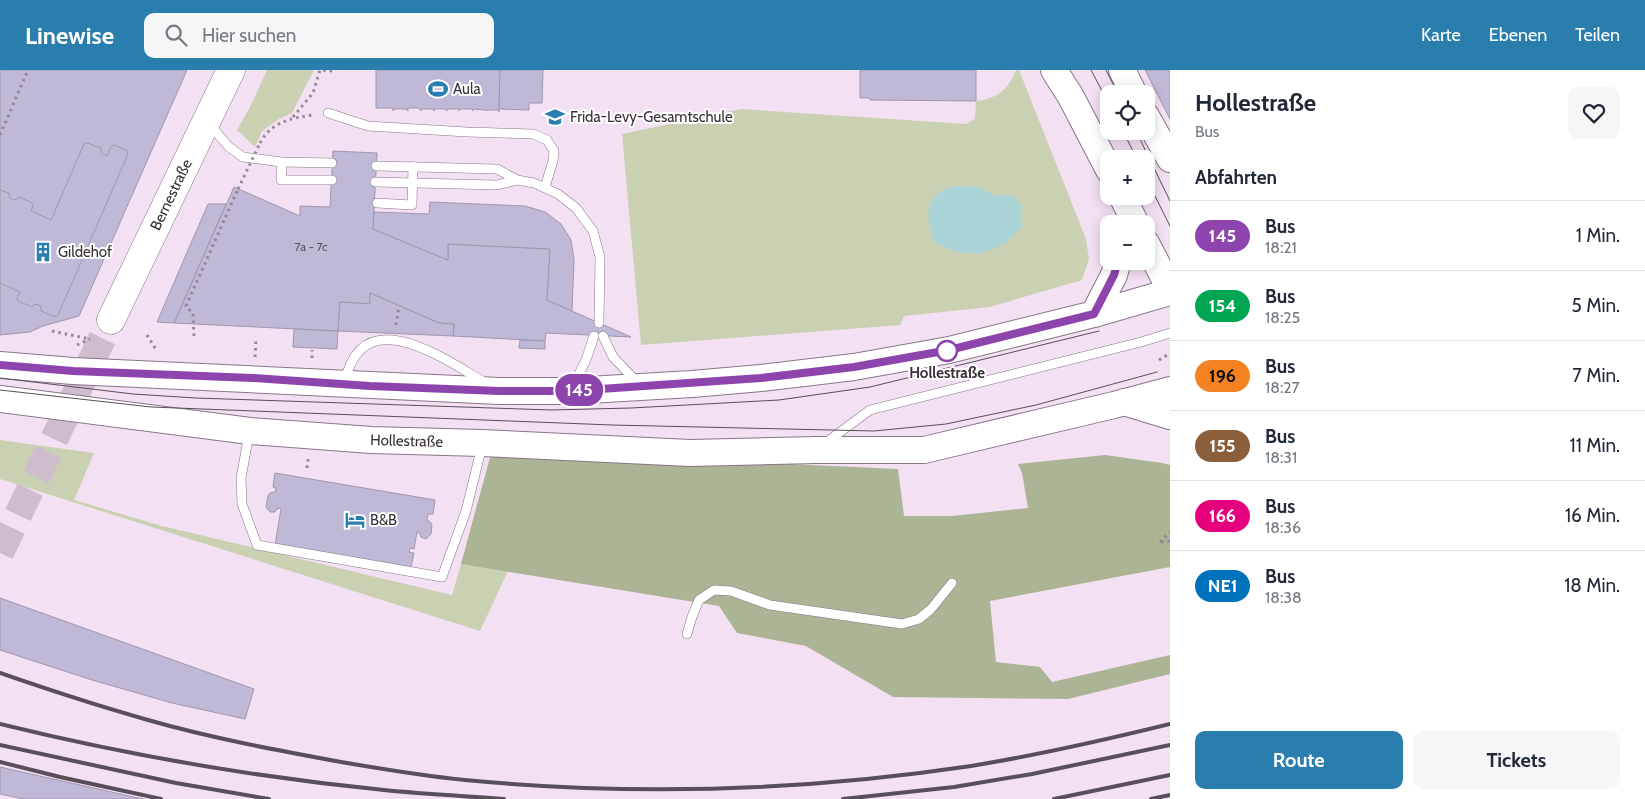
<!DOCTYPE html>
<html lang="de">
<head>
<meta charset="utf-8">
<style>
  :root { --surface:#fff; --page:#f6f6f7; --text:#1f2937; --muted:#747a83; --line:#e0e1e3; --accent:#297eae }
  body { margin:0; font-family:Cabin,sans-serif; background:var(--page); color:var(--text); height:100vh; display:flex; flex-direction:column; font-size:19px; white-space:nowrap }
  * { box-sizing:border-box; margin:0 }
  p { font-size:16px; color:var(--muted) }
  .icon { flex:none; width:28px; height:28px; fill:none; stroke:currentColor; stroke-width:2; stroke-linecap:round; stroke-linejoin:round }
  .map { position:relative; flex:1; overflow:hidden }
  .details { display:flex; flex-direction:column; background:var(--surface); width:475px }
  .details>* { flex:none }
  .badge { padding:0 10px; border-radius:16px; font-size:18px; line-height:32px }
  .buttons { position:absolute; left:1100px; top:15px; display:grid; gap:10px }
  .buttons a { display:grid; place-items:center; width:55px; height:55px; border-radius:10px; background:var(--surface); box-shadow:0 2px 12px #0003; font-size:25px }
  .map>.badge { position:absolute; translate:-50% -50%; box-shadow:0 0 0 2px #fff }
  h2 { padding:0 25px; font-size:19px; line-height:45px }
  .round { display:grid; place-items:center; flex:none; width:52px; height:52px; border-radius:10px; background:var(--page) }
  .summary { display:flex; align-items:center; justify-content:space-between; height:85px; padding:0 25px }
  h1 { font-size:24px; font-weight:700; line-height:38px }
  .action { display:flex; gap:10px; margin-top:auto; padding:10px 25px }
  .action a { flex:1; height:58px; border-radius:10px; background:var(--accent); color:#fff; font-size:20px; font-weight:700; line-height:58px; text-align:center }
  .action a+a { background:var(--page); color:var(--text) }
  ul { padding:0; list-style:none }
  li { display:flex; align-items:center; gap:15px; height:70px; padding:0 25px; border-top:1px solid var(--line) }
  li div { flex:1 }
  li b { display:block; font-size:19px }
  li em { font-style:normal }
  li .badge { min-width:55px; font-weight:700; text-align:center }
  header { display:flex; align-items:center; gap:30px; box-sizing:border-box; height:70px; padding:0 25px; background:var(--accent); color:#fff }
  header strong { font-size:24px }
  nav { display:flex; gap:28px; margin-inline-start:auto; font-size:18px }
  .search { width:350px; height:45px; background:var(--page); display:flex; align-items:center; gap:12px; box-sizing:border-box; padding:0 18px; border-radius:10px; color:var(--muted); font-size:19px }
  main { display:flex; flex:1; min-height:0 }
  .map>svg:first-child { display:block }
  .green { fill:#c9d1b2 }
  .forest { fill:#abb494 }
  .water { fill:#abd4d9 }
  .building { fill:#c0b8d7; stroke:#9e97ae }
  .lines { fill:none; stroke-linecap:round; stroke-linejoin:round }
  .primary-tunnel { stroke:#cfbdce; stroke-width:28; stroke-dasharray:28 14; stroke-linecap:butt }
  .lane-casing { stroke:#887688; stroke-width:10 }
  .secondary-casing { stroke:#887688; stroke-width:28 }
  .primary-casing { stroke:#887688; stroke-width:29 }
  .path { stroke:#958895; stroke-width:3; stroke-dasharray:2.5 4; stroke-linecap:butt }
  .lane { stroke:#fff; stroke-width:9 }
  .secondary { stroke:#fff; stroke-width:26 }
  .primary { stroke:#fff; stroke-width:28 }
  .tram { stroke:#594f59; stroke-width:1 }
  .rail { stroke:#594f59; stroke-width:4 }
  .path-bridge { stroke:#958895; stroke-width:3; stroke-dasharray:2.5 4; stroke-linecap:butt }
  .line-casing { stroke:#fff; stroke-width:11 }
  .line { stroke:#8e44ad; stroke-width:8 }
  .stop-dot { fill:#fff; stroke:#8e44ad; stroke-width:2.5 }
  .labels { text-anchor:middle; dominant-baseline:central; stroke-width:4; stroke-linejoin:round; paint-order:stroke }
  .number-label { font-size:12px; fill:#5b5360 }
  .poi-label { font-size:15px; fill:#393139; stroke:#fff; text-anchor:start }
  .street-label { font-size:15px; fill:#393139; stroke:#fff }
  .stop-label { font-size:15px; font-weight:bold; fill:#393139; stroke:#fff }
</style>
</head>
<body>
<header>
<strong>Linewise</strong>
<div class="search"><svg class="icon" aria-label="search" viewBox="0 0 24 24"><circle cx="10" cy="10" r="6"/><path d="M15 15l6 6"/></svg>Hier suchen</div>
<nav><a>Karte</a><a>Ebenen</a><a>Teilen</a></nav>
</header>
<main>
<div class="map">
<svg width="1170" height="729" viewBox="0 0 1170 729">
  <rect width="100%" height="100%" fill="#f4e0f3"/>
  <!-- green -->
  <g class="green">
    <path d="M267 0H314L292 43 279 49 262 61 255 77 237 60 250 37Z"/>
    <path d="M1016 0H1019L1086 169 1089 189 1082 210 990 237 904 246 900 255 641 275 622 64 741 39 966 54 975 49 976 31C998 28 1007 21 1016 0Z"/>
    <path d="M0 370 94 383 74 430 162 456 452 525 461 494 508 501 480 561 0 409Z"/>
  </g>
  <!-- forest -->
  <path class="forest" d="M492 380 898 399 904 446H952L1028 438 1022 403 1018 394 1105 385 1162 393 1170 395V497L990 531 996 592 1040 597 1052 612 1170 585V604L1068 629 893 627 806 576 737 563 719 536 461 494Z"/>
  <!-- water -->
  <path class="water" d="M952 116 979 117 996 126 1012 125 1022 136 1021 158 1003 175 978 184 957 182 935 173C930 160 923 139 935 127 939 122 947 119 952 116Z"/>
  <!-- building -->
  <g class="building">
    <path d="M0 0H187L79 246 43 256 30 262 0 265Z"/>
    <path d="M376 0H500L499 42 498 40H486V41L485 40 473 39V41L472 39H460L459 41V39H447V41L446 39H434V41L433 39H421V41L419 38H408V41L406 39H394L393 41V38H376Z"/>
    <path d="M500 0H543L542 33H529V40L499 39Z"/>
    <path d="M860 0H976V31L870 30V28H860Z"/>
    <path d="M1145 0H1170V49Z"/>
    <path d="M87 73 101 78V83L107 86 111 77 114 75 126 80 128 84 58 245 55 247 41 241V236L35 234 32 237 18 231 17 228 20 222 0 213V120L9 123 10 128 15 130 19 127 32 133 33 136 31 141 51 150 84 74Z"/>
    <path d="M333 81 377 83 373 159 448 190V174L550 179 547 230 631 267 546 263 545 271 453 266 454 254 439 253 370 223V234L340 232 338 261 174 253 234 117 300 146V136L330 137Z"/>
    <path d="M430 132 525 136 545 142 561 154 571 170 574 190 572 241 547 230 550 179 448 174V190L373 159 374 142 429 144Z"/>
    <path d="M208 134H226L174 253 157 252Z"/>
    <path d="M370 223 439 253 454 254 453 266 338 261 340 232 370 234Z"/>
    <path d="M294 259 338 261 337 279 293 277Z"/>
    <path d="M520 270 545 271V279L519 278Z"/>
    <path d="M275 403 435 430 433 444H428L427 449 432 454 431 464 426 469 421 467 419 462H417L414 479 410 478 409 482 414 483 411 497 275 475 281 439 278 438 275 442H270L266 437 268 426 270 423 275 422 276 418 273 417Z"/>
    <path d="M0 528 254 619 245 649 172 633 92 610 0 580Z"/>
    <path d="M0 697 13 700 143 729H24L5 725 0 724Z"/>
  </g>
  <g class="lines">
    <!-- primary-tunnel -->
    <path class="primary-tunnel" d="M0 483 111 250"/>
    <defs>
      <g id="lane">
        <path d="M328 43 368 56 467 62 533 64 547 70 554 81 553 91 545 117"/>
        <path d="M209 54 229 77 243 87 282 92 332 93"/>
        <path d="M282 92 281 110H332"/>
        <path d="M376 96 497 99 517 110 534 113 558 124 576 138 593 161 600 187 599 253"/>
        <path d="M375 112 497 115 517 110"/>
        <path d="M377 133 412 135 413 96"/>
        <path d="M603 266 613 287 637 312"/>
        <path d="M345 311C363 231 443 288 484 312"/>
        <path d="M573 316 586 290 594 266"/>
        <path d="M249 364 241 408 242 434 257 475 442 507 466 441 482 376"/>
        <path d="M824 374 870 340 1141 272 1170 263"/>
        <path d="M687 564 692 547 699 530 714 520 731 521 770 535 902 554 919 549 931 539 952 513"/>
      </g>
      <g id="secondary">
        <path d="M1054 0 1071 27 1109 100"/>
        <path d="M1122 0 1134 24"/>
        <path d="M1146 46 1170 89"/>
        <path d="M1122 126 1136 154"/>
        <path d="M1146 173 1170 219"/>
        <path d="M1094 244 1114 205 1118 191"/>
        <path d="M0 295 73 301 499 321H571L692 314 761 308 854 297 949 280 1094 244 1170 222"/>
        <path id="s1" d="M0 329 250 361 371 370 482 373 690 383 816 380H924L1114 335 1170 320"/>
        <path d="M1124 332 1170 346"/>
      </g>
      <g id="primary">
        <path id="s2" d="M111 250 231 0"/>
      </g>
    </defs>
    <!-- lane casing -->
    <use href="#lane" class="lane-casing"/>
    <!-- secondary casing -->
    <use href="#secondary" class="secondary-casing"/>
    <!-- primary casing -->
    <use href="#primary" class="primary-casing"/>
    <!-- path -->
    <g class="path">
      <path d="M293 47 313 23 320 0 332 1"/>
      <path d="M0 65 28 0"/>
      <path d="M260 73C271 52 291 48 313 45"/>
      <path d="M396 255 399 236"/>
      <path d="M52 261 90 269"/>
      <path d="M147 265 157 281"/>
      <path d="M194 266 193 244 186 236 238 119"/>
      <path d="M77 275 90 269"/>
      <path d="M255 287 256 270"/>
      <path d="M312 288V280"/>
      <path d="M1159 290 1169 284"/>
      <path d="M307 398 308 389"/>
      <path d="M1160 472 1170 462"/>
      <path d="M1161 472 1170 471"/>
    </g>
    <!-- lane -->
    <use href="#lane" class="lane"/>
    <!-- secondary -->
    <use href="#secondary" class="secondary"/>
    <!-- primary -->
    <use href="#primary" class="primary"/>
    <!-- tram -->
    <g class="tram">
      <path d="M1091 0 1109 34"/>
      <path d="M1106 0 1118 24"/>
      <path d="M1123 61 1137 89"/>
      <path d="M1136 61 1170 131"/>
      <path d="M1146 108 1170 156"/>
      <path d="M0 308 133 324 196 328 551 340 631 338 779 330 870 317 1099 261"/>
      <path d="M0 320 151 337 612 355 874 361 946 354 1036 335 1157 302"/>
    </g>
    <!-- rail -->
    <g class="rail">
      <path d="M0 603C49 620 98 636 148 650 211 668 276 680 341 692 382 699 423 706 465 710 633 726 804 721 971 696 1038 685 1105 670 1170 654"/>
      <path d="M0 654C126 685 255 707 384 720 424 724 464 726 504 729"/>
      <path d="M0 675 176 713 269 729"/>
      <path d="M0 692 60 707 161 729"/>
      <path d="M843 729 954 717 1032 704 1170 675"/>
      <path d="M1054 729 1170 705"/>
      <path d="M1151 729 1170 725"/>
    </g>
    <!-- path-bridge -->
    <path class="path-bridge" d="M238 119 260 73"/>
  </g>
  <g class="lines">
    <defs>
      <path id="line" d="M0 295 73 301 253 308 370 316 499 321H571L761 308 854 297 949 280 1094 244 1114 205 1118 191"/>
    </defs>
    <!-- line casing -->
    <use href="#line" class="line-casing"/>
    <!-- line -->
    <use href="#line" class="line"/>
  </g>
  <!-- icons -->
  <defs>
    <symbol id="stadium-bare" viewBox="-9 -9 18 18"><path d="M0-5a6.5 5 0 1 0 0 10a6.5 5 0 1 0 0-10ZM-3.5-1.8h7v3.6h-7Z" fill="#297eae" stroke="#fff" stroke-width="2.5" paint-order="stroke"/></symbol>
    <symbol id="school-bare" viewBox="-9 -9 18 18"><path d="M0-5L7-2L0 1L-7-2ZM-4 1L0 2.5L4 1V4Q0 6-4 4Z" fill="#297eae" stroke="#fff" stroke-width="2.5" paint-order="stroke"/></symbol>
    <symbol id="building-bare" viewBox="-9 -9 18 18"><path d="M-4-6H4V6H1V3H-1V6H-4ZM-2.5-4.3h1.7v1.8h-1.7ZM.8-4.3h1.7v1.8H.8ZM-2.5-1h1.7V.8h-1.7ZM.8-1h1.7V.8H.8Z" fill="#297eae" stroke="#fff" stroke-width="2.5" paint-order="stroke"/></symbol>
    <symbol id="hotel-bare" viewBox="-9 -9 18 18"><path d="M-6-4.5h1.5V1H6V5H4.5V3h-9V5H-6ZM-4 0a1.8 1.8 0 1 1 3.6 0ZM.5 0V-2.5h3Q6-2.5 6 0Z" fill="#297eae" stroke="#fff" stroke-width="2.5" paint-order="stroke"/></symbol>
  </defs>
  <g fill-rule="evenodd">
    <use href="#stadium-bare" x="424" y="5" width="28" height="28"/>
    <use href="#school-bare" x="541" y="33" width="28" height="28"/>
    <use href="#building-bare" x="29" y="168" width="28" height="28"/>
    <use href="#hotel-bare" x="341" y="436" width="28" height="28"/>
  </g>
  <!-- markers -->
  <circle class="stop-dot" cx="947" cy="281" r="10"/>
  <g class="labels">
    <!-- number labels -->
    <g class="number-label">
      <text x="311" y="176">7a - 7c</text>
    </g>
    <!-- poi labels -->
    <g class="poi-label">
      <text x="453" y="19">Aula</text>
      <text x="570" y="47">Frida-Levy-Gesamtschule</text>
      <text x="58" y="182">Gildehof</text>
      <text x="370" y="450">B&amp;B</text>
    </g>
    <!-- street labels -->
    <g class="street-label">
      <text stroke="none"><textPath href="#s2" startOffset="139">Bernestraße</textPath></text>
      <text stroke="none"><textPath href="#s1" startOffset="409">Hollestraße</textPath></text>
    </g>
    <!-- stop labels -->
    <g class="stop-label">
      <text x="947" y="303">Hollestraße</text>
    </g>
  </g>
</svg>
<div class="buttons">
<a><svg class="icon" aria-label="locate" viewBox="0 0 24 24"><circle cx="12" cy="12" r="6"/><path d="M12 2v4M12 18v4M2 12h4M18 12h4"/></svg></a>
<a>+</a>
<a>−</a>
</div>
<b class="badge" style="left:579px;top:320px;background:#8e44ad;color:#fff">145</b>
</div>
<section class="details">
<div class="summary"><div><h1>Hollestraße</h1><p>Bus</p></div><a class="round"><svg class="icon" aria-label="heart" viewBox="0 0 24 24"><path d="M12 20l-8-8c-3-5 5-10 8-4 3-6 11-1 8 4z"/></svg></a></div>
<h2>Abfahrten</h2>
<ul>
<li><span class="badge" style="background:#8e44ad;color:#fff">145</span><div><b>Bus</b><p>18:21</p></div><em>1 Min.</em></li>
<li><span class="badge" style="background:#00a651;color:#fff">154</span><div><b>Bus</b><p>18:25</p></div><em>5 Min.</em></li>
<li><span class="badge" style="background:#f58220;color:#111">196</span><div><b>Bus</b><p>18:27</p></div><em>7 Min.</em></li>
<li><span class="badge" style="background:#8b5e3c;color:#fff">155</span><div><b>Bus</b><p>18:31</p></div><em>11 Min.</em></li>
<li><span class="badge" style="background:#e6007e;color:#fff">166</span><div><b>Bus</b><p>18:36</p></div><em>16 Min.</em></li>
<li><span class="badge" style="background:#0072bc;color:#fff">NE1</span><div><b>Bus</b><p>18:38</p></div><em>18 Min.</em></li>
</ul>
<div class="action"><a>Route</a><a>Tickets</a></div>
</section>
</main>
</body>
</html>
